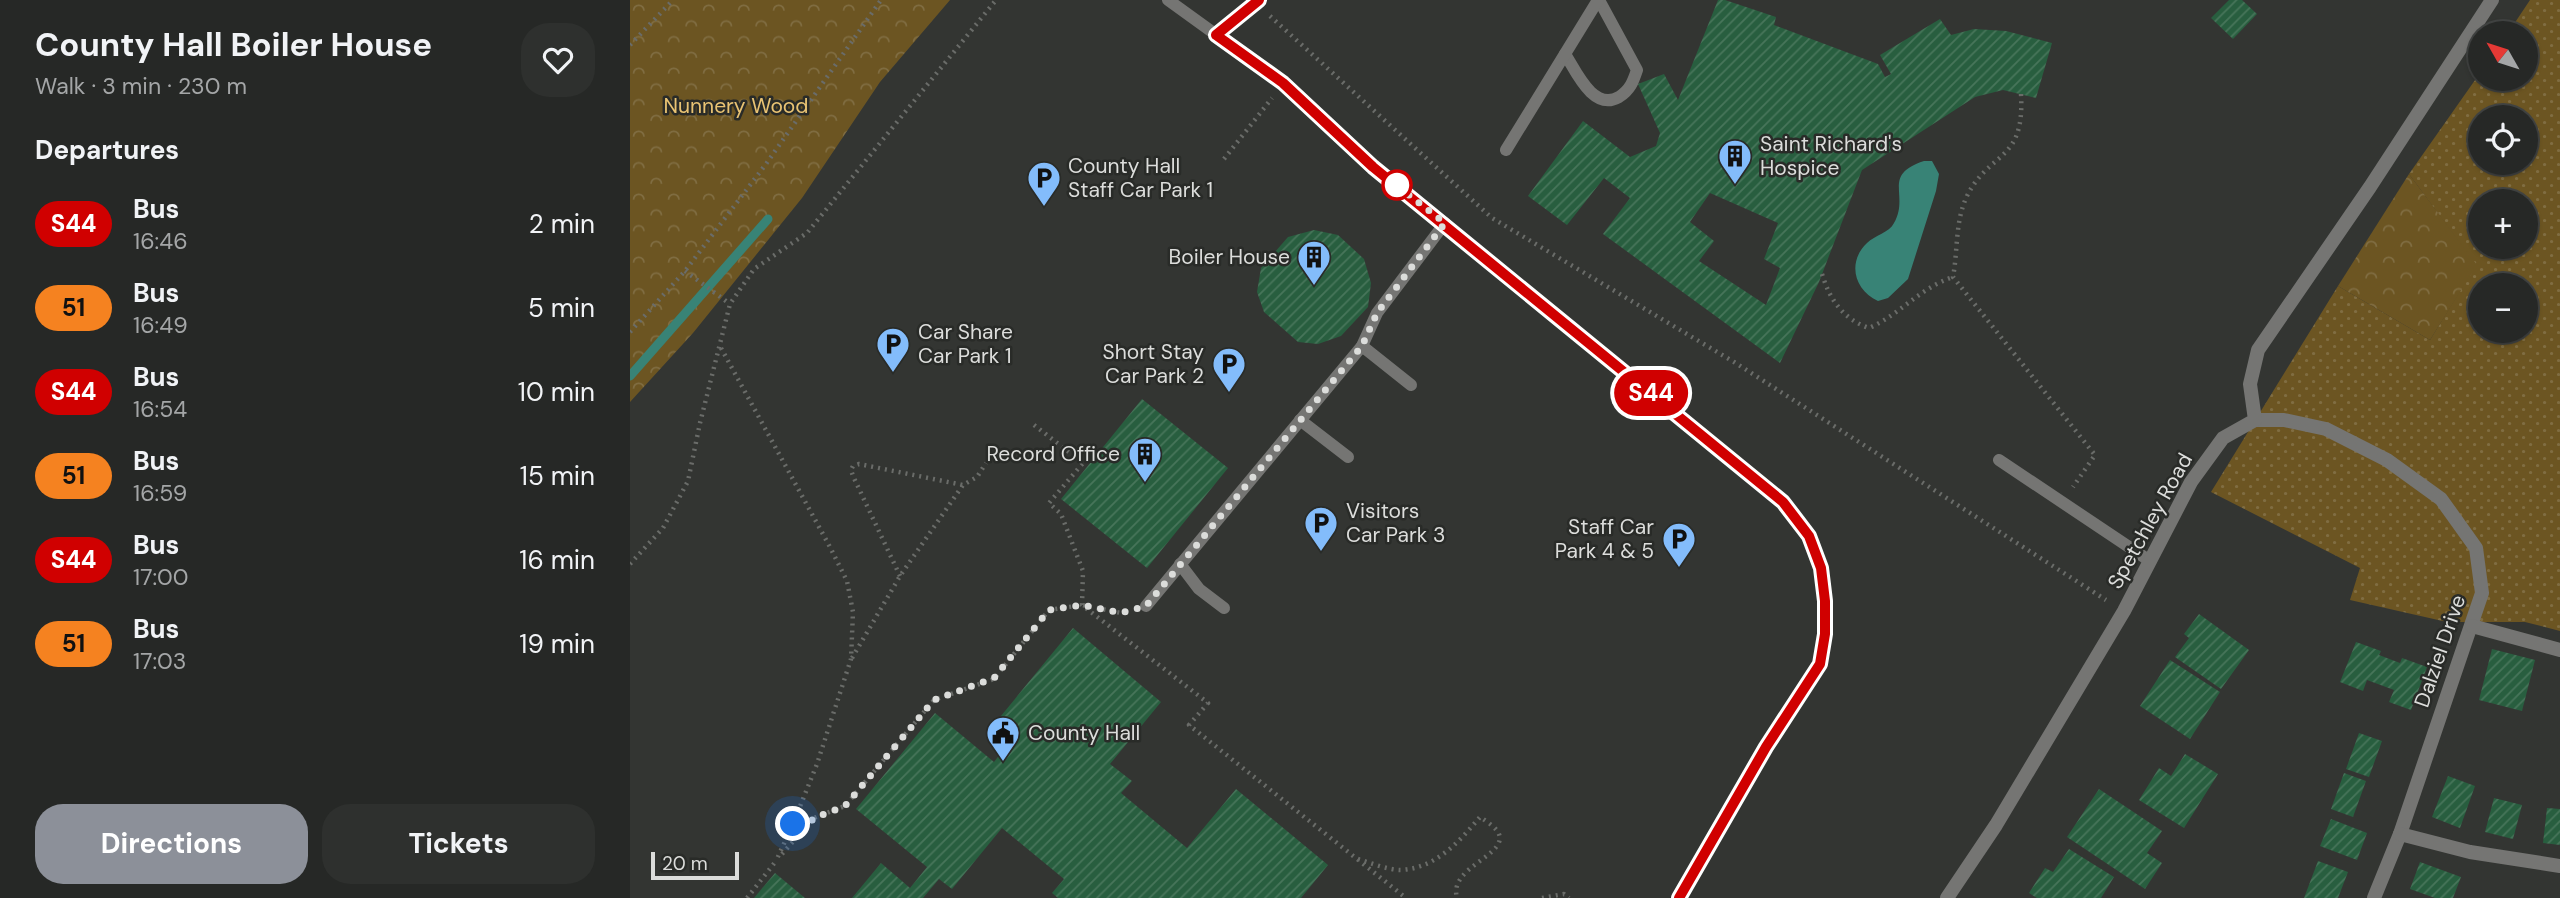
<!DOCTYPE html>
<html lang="en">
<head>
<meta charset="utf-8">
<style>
  :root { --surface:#262826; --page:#2e302e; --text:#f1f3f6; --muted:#a4a6a7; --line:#424443; --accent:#8c9099 }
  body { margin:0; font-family:"DM Sans",sans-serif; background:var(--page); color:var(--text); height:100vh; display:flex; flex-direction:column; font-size:26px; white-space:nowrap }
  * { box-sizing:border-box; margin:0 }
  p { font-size:23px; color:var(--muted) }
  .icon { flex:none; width:38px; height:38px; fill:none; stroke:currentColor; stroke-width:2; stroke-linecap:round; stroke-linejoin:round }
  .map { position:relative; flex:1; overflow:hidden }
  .sheet { display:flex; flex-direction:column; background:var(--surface); width:630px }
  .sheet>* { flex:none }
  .badge { padding:0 14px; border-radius:23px; font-size:24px; line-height:46px }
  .needle { width:46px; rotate:309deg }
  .buttons { position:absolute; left:1838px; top:21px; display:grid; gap:14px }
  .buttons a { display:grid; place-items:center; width:70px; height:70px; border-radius:50%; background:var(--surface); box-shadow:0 2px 5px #0004,0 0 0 2px var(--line); font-size:35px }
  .scale { position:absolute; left:21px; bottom:18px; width:88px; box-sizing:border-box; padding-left:7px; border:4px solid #dcdddb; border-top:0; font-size:19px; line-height:24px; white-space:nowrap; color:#dcdddb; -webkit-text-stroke:5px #292b28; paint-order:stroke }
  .you { position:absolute; width:35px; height:35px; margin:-18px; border:5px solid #fff; border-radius:50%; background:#1a73e8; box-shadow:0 0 0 10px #1a73e833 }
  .map>.badge { position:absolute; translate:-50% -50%; box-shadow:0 0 0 4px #fff }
  h2 { padding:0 35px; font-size:26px; line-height:63px }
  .round { display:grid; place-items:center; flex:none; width:74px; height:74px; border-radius:28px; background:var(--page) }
  .head { display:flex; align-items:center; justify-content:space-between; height:119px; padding:0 35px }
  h1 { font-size:33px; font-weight:700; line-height:52px }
  .action { display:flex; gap:14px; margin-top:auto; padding:14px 35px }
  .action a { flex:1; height:80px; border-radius:28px; background:var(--accent); color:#fff; font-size:28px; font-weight:700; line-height:80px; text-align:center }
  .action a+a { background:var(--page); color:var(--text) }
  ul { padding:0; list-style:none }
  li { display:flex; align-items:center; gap:21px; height:84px; padding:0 35px }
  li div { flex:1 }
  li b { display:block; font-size:26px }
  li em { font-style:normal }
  li .badge { min-width:77px; font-weight:700; text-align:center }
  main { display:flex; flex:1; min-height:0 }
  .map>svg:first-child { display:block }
  .grass { fill:url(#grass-dots); fill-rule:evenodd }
  .forest { fill:url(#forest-crowns) }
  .water { fill:#388376 }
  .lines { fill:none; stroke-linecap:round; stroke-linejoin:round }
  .stream { stroke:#388376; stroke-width:9 }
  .building { fill:url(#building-hatch); fill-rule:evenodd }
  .path { stroke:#6a6c69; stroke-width:4.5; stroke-dasharray:2 5; stroke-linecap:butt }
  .service { stroke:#757573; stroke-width:12 }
  .minor { stroke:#757573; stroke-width:14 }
  .line-casing { stroke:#fff; stroke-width:16 }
  .line { stroke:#d00000; stroke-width:10 }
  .walk { stroke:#dcdddb; stroke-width:7; stroke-dasharray:0 12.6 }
  .stop-dot { fill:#fff; stroke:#d00000; stroke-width:3.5 }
  .labels { text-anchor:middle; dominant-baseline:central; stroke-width:5; stroke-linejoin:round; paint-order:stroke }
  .park-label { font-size:21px; fill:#e9c373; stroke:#292b28 }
  .poi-label { font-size:21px; fill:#dcdddb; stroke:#292b28; text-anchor:start }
  .street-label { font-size:21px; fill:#dcdddb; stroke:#292b28 }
</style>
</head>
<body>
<main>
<section class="sheet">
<div class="head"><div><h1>County Hall Boiler House</h1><p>Walk · 3 min · 230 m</p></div><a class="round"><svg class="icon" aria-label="heart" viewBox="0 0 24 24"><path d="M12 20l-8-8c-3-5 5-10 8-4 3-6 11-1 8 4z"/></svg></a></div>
<h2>Departures</h2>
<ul>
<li><span class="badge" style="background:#d00000;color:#fff">S44</span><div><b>Bus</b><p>16:46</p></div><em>2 min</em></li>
<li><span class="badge" style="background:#f58220;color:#111">51</span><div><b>Bus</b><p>16:49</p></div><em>5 min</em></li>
<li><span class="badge" style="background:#d00000;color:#fff">S44</span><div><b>Bus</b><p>16:54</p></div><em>10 min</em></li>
<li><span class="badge" style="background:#f58220;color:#111">51</span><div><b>Bus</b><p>16:59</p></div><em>15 min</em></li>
<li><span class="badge" style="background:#d00000;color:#fff">S44</span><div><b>Bus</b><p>17:00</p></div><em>16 min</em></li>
<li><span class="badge" style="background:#f58220;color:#111">51</span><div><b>Bus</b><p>17:03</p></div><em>19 min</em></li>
</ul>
<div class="action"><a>Directions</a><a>Tickets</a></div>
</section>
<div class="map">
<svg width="1930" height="898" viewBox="0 0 1930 898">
  <defs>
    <pattern id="grass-dots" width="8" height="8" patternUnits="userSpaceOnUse" patternTransform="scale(1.75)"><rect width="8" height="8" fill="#6c5522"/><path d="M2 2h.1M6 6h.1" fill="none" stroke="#806d42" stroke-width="1.8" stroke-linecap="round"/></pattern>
    <pattern id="forest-crowns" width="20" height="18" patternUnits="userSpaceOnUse" patternTransform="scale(1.75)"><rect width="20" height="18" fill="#6c5522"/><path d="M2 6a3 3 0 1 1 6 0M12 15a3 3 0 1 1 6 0" fill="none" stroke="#806d42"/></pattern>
    <pattern id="building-hatch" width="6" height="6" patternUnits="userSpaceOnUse" patternTransform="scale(1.75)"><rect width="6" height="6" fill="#285e3f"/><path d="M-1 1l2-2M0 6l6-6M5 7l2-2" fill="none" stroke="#47755a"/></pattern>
  </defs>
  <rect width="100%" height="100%" fill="#333532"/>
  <!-- grass -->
  <path class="grass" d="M1900 0H1930V631L1895 622H1817L1720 600 1730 568 1581 492 1708 286 1800 340 1846 265 1779 174 1850 73V79H1895V33H1878ZM1850 117H1895V163H1850ZM1850 201H1895V247H1850ZM1850 285H1895V331H1850Z"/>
  <!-- forest -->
  <g class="forest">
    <path d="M0 0H320L250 82 172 198 63 333 0 402Z"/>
    <path d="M1779 174 1847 265 1800 340 1708 286Z"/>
  </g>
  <!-- water -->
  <path class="water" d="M1294 161H1302L1309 174 1306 191 1278 279 1258 298 1248 301C1224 290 1217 262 1237 243 1245 235 1259 233 1264 223 1280 195 1251 175 1294 161Z"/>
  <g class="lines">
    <!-- stream -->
    <path class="stream" d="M0 376 138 219"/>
  </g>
  <!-- building -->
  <g class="building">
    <path d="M1088 0H1095L1146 17 1144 25 1248 64 1255 77 1261 74 1250 55 1310 19 1321 35 1344 29 1376 31 1422 43 1406 98 1373 90 1345 97 1232 170 1189 282 1150 363 973 234 1000 198 974 178 937 225 898 196 953 121 1000 157 1026 146 1030 133 1008 84 1034 74 1048 100ZM1080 193 1148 223 1134 259 1150 268 1136 305 1069 261 1084 241 1060 222Z"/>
    <path d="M1599 0H1612L1627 14 1603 39 1581 18Z"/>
    <path d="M684 230 708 235 734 259 741 283 738 307 711 336 688 344 668 342 634 312 627 292 631 268 658 237Z"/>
    <path d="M512 399 598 468 517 568 431 499Z"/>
    <path d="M1569 614 1619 650 1591 689 1545 657 1559 638 1554 634Z"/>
    <path d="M443 628 531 702 480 764 502 781 491 793 557 848 606 789 698 865 671 898H428L422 893 434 879 372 828 322 889 309 879 293 898H222L251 863 280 888 297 867 226 809 305 713 364 762 384 737 366 722Z"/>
    <path d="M1726 642 1751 651 1749 655 1770 663 1772 658 1797 667 1781 710 1759 702 1764 690 1737 680 1733 691 1710 682Z"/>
    <path d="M1862 649 1905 660 1892 711 1849 700Z"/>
    <path d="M1540 660 1590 692 1560 739 1510 706Z"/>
    <path d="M1729 733 1752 741 1739 777 1716 769Z"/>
    <path d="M1555 754 1588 774 1554 828 1509 800 1529 768 1541 776Z"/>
    <path d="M1714 773 1736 781 1723 817 1701 809Z"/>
    <path d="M1818 776 1845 786 1830 828 1802 817Z"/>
    <path d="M1469 789 1532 831 1517 853 1532 863 1515 889 1437 837Z"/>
    <path d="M1864 798 1892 805 1883 839 1855 832Z"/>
    <path d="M1917 808 1930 809V845L1913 843Z"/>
    <path d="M1701 819 1737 833 1727 860 1690 846Z"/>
    <path d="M1439 849 1484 877 1471 898H1407L1399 893 1415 868 1423 872Z"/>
    <path d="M1688 861 1718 872 1708 898H1674Z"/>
    <path d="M1790 862 1831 877 1823 898H1805L1780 889Z"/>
    <path d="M145 873 175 898H124Z"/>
  </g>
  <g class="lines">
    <!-- path -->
    <g class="path">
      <path d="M640 16 862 218 1104 362 1476 600"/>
      <path d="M0 45 43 0"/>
      <path d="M1391 94C1395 163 1360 150 1337 196 1325 221 1328 250 1323 277L1465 455 1443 487"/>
      <path d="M594 159 642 98"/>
      <path d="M55 271 100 304"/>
      <path d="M1192 274C1200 300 1213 319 1239 328 1271 314 1288 289 1323 277"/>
      <path d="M0 332 55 271 136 164 251 0"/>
      <path d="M91 348 200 547 217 581 223 612 221 659 187 764 163 824 146 861"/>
      <path d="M404 425 453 463 419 503 431 514 453 571 452 605 578 703 559 725 776 898"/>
      <path d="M0 564 33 528 58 481 70 423 100 304 124 269 177 233 366 0"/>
      <path d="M270 576 223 476 221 470 223 466 229 464 333 485"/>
      <path d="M222 658 270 576 333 485 347 477 356 463"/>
      <path d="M152 854 184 818 215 806 304 700 364 679 419 610 452 605 491 613 498 611"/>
      <path d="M728 859C741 863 758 870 771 870 806 868 829 842 850 817 856 821 864 826 868 832 881 855 818 866 827 898"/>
      <path d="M117 898 146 861"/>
      <path d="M912 898 934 894 939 898"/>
    </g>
    <!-- service -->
    <g class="service">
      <path d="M538 0 653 83 743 167 1153 502 1179 536 1191 567 1195 601V634L1190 664 1136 747 1049 898"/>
      <path d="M586 35 626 4"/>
      <path d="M935 54C946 71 963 112 989 97 1000 90 1003 82 1007 70L969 0"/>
      <path d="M876 150 968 0"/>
      <path d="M732 346 781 385"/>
      <path d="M670 420 718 457"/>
      <path d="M1369 460 1520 561"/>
      <path d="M550 564 569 589 594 608"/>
      <path d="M516 606 732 346 747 313 815 223"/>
    </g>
    <!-- minor -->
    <g class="minor">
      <path d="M626 4 629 0"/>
      <path d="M1625 420H1654L1696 429 1757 460 1811 499 1846 548 1852 593 1770 834 1744 898"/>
      <path d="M1842 626 1930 650"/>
      <path d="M1770 834 1840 852 1930 866"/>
      <path d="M1317 898 1366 825 1494 611 1561 482 1593 438 1625 420 1620 384 1628 350 1740 187 1862 0"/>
    </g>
  </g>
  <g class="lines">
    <defs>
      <path id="line" d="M629 0 586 35 653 83 743 167 1153 502 1179 536 1191 568 1195 601V634L1190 664 1136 747 1049 898"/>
    </defs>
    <!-- line casing -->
    <use href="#line" class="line-casing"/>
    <!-- line -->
    <use href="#line" class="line"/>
    <!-- walk -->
    <path class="walk" d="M163 824 173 830 184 818 215 806 304 700 364 678 419 610 452 605 491 613 516 606 732 346 747 313 815 223 761 181 767 185"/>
  </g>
  <!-- icons -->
  <defs>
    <symbol id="building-pin" viewBox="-11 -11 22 30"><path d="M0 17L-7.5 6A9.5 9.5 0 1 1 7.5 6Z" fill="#83bcfb" stroke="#292b28"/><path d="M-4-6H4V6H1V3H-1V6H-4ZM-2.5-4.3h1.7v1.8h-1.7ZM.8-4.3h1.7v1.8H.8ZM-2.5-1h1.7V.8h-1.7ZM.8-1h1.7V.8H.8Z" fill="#111"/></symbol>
    <symbol id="parking-pin" viewBox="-11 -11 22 30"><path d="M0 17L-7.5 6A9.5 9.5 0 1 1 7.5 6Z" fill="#83bcfb" stroke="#292b28"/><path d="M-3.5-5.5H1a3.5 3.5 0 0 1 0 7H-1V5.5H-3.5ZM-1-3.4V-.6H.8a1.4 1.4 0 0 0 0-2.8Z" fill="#111"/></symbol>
    <symbol id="civic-pin" viewBox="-11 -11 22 30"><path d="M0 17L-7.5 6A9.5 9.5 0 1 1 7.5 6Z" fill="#83bcfb" stroke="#292b28"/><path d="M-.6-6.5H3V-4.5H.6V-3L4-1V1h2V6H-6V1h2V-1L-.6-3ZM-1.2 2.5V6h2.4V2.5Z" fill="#111"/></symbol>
  </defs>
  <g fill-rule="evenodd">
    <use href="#building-pin" x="1086" y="137" width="38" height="52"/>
    <use href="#parking-pin" x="395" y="159" width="38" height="52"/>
    <use href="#building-pin" x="665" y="238" width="38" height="52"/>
    <use href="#parking-pin" x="244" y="325" width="38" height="52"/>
    <use href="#parking-pin" x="580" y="345" width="38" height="52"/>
    <use href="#building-pin" x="496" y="435" width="38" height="52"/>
    <use href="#parking-pin" x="672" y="504" width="38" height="52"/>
    <use href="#parking-pin" x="1030" y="520" width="38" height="52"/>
    <use href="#civic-pin" x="354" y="714" width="38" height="52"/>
  </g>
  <!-- markers -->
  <circle class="stop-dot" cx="767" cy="185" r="14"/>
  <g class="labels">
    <!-- park labels -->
    <g class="park-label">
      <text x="106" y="106">Nunnery Wood</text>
    </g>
    <!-- poi labels -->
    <g class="poi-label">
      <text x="1130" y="144">Saint Richard's<tspan x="1130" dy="24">Hospice</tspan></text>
      <text x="438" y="166">County Hall<tspan x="438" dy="24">Staff Car Park 1</tspan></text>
      <text x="660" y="257" text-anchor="end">Boiler House</text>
      <text x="288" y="332">Car Share<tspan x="288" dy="24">Car Park 1</tspan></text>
      <text x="574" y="352" text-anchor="end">Short Stay<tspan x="574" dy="24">Car Park 2</tspan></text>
      <text x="490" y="454" text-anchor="end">Record Office</text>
      <text x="716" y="511">Visitors<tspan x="716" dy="24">Car Park 3</tspan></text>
      <text x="1024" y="527" text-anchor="end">Staff Car<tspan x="1024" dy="24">Park 4 &amp; 5</tspan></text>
      <text x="398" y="733">County Hall</text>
    </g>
    <!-- street labels -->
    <g class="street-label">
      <text transform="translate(1520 521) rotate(-61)">Spetchley Road</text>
      <text transform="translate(1810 651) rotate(-71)">Dalziel Drive</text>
    </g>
  </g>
</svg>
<div class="buttons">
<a><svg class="needle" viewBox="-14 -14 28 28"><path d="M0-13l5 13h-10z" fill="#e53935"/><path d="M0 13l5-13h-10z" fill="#a4a6a7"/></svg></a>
<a><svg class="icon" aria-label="locate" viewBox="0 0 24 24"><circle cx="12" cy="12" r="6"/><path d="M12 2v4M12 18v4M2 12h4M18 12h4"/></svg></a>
<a>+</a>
<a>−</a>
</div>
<div class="scale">20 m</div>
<div class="you" style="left:163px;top:824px"></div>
<b class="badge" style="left:1021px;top:393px;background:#d00000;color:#fff">S44</b>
</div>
</main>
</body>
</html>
